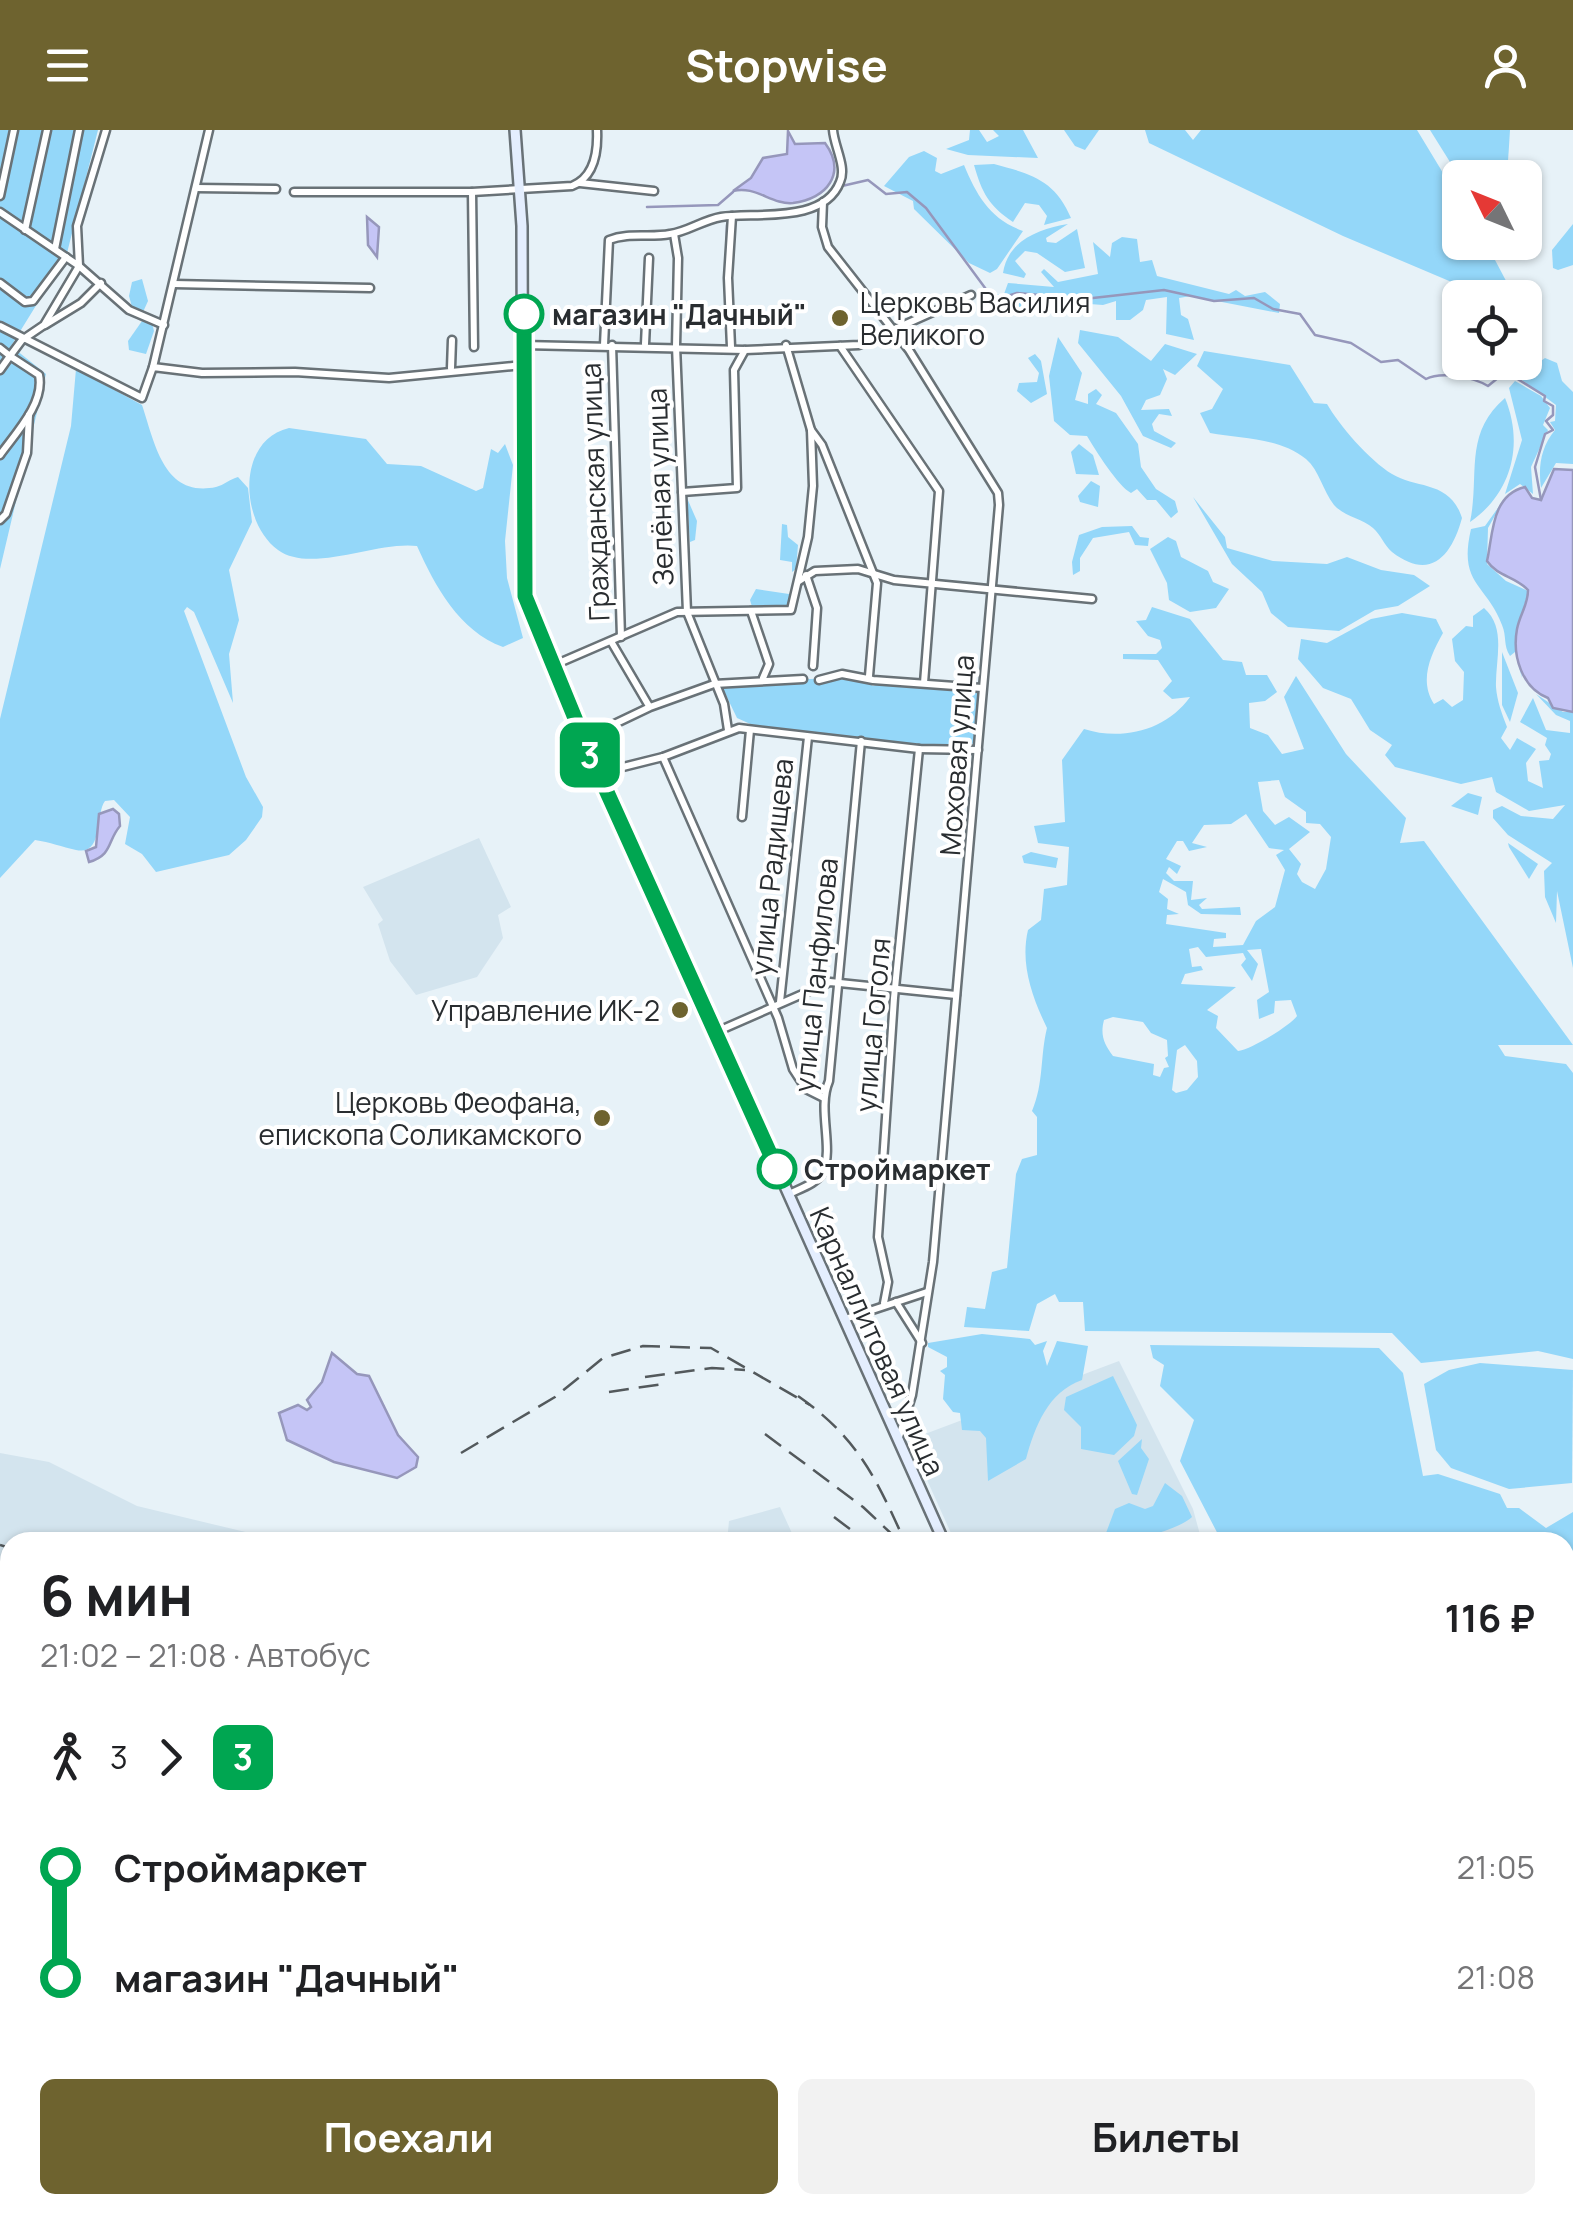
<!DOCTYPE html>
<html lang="ru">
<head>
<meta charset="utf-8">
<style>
  :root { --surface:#fff; --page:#f2f2f2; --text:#202124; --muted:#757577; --accent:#6e632f }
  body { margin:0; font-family:Manrope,sans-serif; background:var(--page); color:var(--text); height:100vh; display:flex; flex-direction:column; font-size:38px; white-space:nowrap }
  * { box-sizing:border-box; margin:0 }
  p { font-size:32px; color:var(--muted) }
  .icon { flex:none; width:55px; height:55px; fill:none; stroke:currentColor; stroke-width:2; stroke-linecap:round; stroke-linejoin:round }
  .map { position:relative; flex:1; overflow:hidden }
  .side { position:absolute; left:0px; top:1402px; width:1575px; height:682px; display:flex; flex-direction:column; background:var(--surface); border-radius:30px 30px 0 0; box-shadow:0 2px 8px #0004 }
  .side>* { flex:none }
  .badge { padding:0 20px; border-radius:15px; font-size:35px; line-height:65px }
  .needle { width:65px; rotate:313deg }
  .tools { position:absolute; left:1442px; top:30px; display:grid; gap:20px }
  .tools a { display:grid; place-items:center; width:100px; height:100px; border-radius:15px; background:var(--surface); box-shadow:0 2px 8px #0004; font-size:50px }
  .map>.badge { position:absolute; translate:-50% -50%; box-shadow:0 0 0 5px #fff }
  .legs { display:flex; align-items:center; gap:15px; height:110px; padding:0 40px; font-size:32px }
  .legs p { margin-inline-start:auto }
  .summary { display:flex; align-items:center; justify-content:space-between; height:170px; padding:0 40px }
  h1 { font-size:55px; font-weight:700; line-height:75px }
  .button { display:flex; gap:20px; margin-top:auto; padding:20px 40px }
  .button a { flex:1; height:115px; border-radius:15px; background:var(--accent); color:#fff; font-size:40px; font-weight:700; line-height:115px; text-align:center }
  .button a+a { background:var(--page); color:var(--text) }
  ul { padding:0 40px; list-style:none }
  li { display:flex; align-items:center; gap:35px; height:110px; font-size:38px }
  li i { display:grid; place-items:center; width:15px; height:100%; margin:0 12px; background:currentColor }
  li i::after { content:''; width:25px; height:25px; margin:-12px; border:8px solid; border-radius:50%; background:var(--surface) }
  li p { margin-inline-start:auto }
  li:first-child i { background:linear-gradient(#0000 50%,currentColor 0) }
  li:last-child i { background:linear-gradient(currentColor 50%,#0000 0) }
  header { display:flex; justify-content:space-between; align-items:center; height:130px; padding:0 40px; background:var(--accent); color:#fff; font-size:45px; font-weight:700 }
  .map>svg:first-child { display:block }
  .built { fill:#d3e4ee }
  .green { fill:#94d7f9; fill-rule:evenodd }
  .water { fill:#c5c5f6; stroke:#9697bb; stroke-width:2.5 }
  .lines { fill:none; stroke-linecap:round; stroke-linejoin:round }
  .stream { stroke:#9697bb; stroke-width:2.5 }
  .street-casing { stroke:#697277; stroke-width:11 }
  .secondary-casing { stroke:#697277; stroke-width:14 }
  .primary-casing { stroke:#7990b3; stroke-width:14 }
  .street { stroke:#fff; stroke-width:6 }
  .secondary { stroke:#e4eefe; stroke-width:9 }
  .primary { stroke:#c8ddfc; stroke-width:9 }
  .rail { stroke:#53595c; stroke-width:2.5; stroke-dasharray:20 10; stroke-linecap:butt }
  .line-1-casing { stroke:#fff; stroke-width:22 }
  .line-1 { stroke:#00a651; stroke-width:15 }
  .stop-1-dot { fill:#fff; stroke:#00a651; stroke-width:5 }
  .poi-dot { fill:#6e632f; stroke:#fff; stroke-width:4 }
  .labels { text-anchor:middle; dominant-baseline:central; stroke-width:8; stroke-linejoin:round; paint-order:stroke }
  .poi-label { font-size:28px; fill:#292d30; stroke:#fff; text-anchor:end }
  .stop-label { font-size:28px; font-weight:bold; fill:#292d30; stroke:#fff; text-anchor:start }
  .street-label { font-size:28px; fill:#292d30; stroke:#fff }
</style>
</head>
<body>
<header><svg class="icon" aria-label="menu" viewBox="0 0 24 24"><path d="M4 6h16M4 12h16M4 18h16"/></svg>Stopwise<svg class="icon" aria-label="person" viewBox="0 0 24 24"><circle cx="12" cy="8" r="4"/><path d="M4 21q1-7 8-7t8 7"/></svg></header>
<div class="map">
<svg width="1573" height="2083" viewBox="0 0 1573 2083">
  <rect width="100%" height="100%" fill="#e7f2f8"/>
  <!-- built -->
  <g class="built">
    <path d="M479 708 511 777 498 785 503 808 477 847 416 865 390 831 378 794 383 790 363 757Z"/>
    <path d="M1119 1231 1193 1379 1202 1412H955L909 1310Z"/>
    <path d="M0 1323 49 1332 137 1376 266 1407V1412H10V1454L0 1451Z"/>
    <path d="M780 1377 796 1412H727L729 1391Z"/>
    <path d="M10 2047V2075H53L55 2083H0V2049Z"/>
    <path d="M324 2075H427L402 2083H294Z"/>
    <path d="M687 2075 702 2083H588L581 2076Z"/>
    <path d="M1169 2075H1231L1233 2083H1178Z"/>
  </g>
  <!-- green -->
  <g class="green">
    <path d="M0 0H98L66 127 11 216 46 244 0 439Z"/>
    <path d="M970 0H979L987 12 999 6 993 0H1023L1038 28 968 25 946 19 969 10Z"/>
    <path d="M1064 0H1099L1085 20 1075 16Z"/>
    <path d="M1145 0H1185L1193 10 1201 0H1417L1460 71V112L1486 113 1513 164 1487 167 1343 106 1149 13Z"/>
    <path d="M1430 0H1510L1507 47 1460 48Z"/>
    <path d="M924 21 937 28 935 41 941 44 964 35C977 66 990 89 1023 101L997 139 990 143 969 133 914 79 913 71 884 56 909 27Z"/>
    <path d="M994 34C1031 44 1055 50 1071 88L1044 95 1047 86 1039 75 1025 73 1013 92C989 76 982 63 974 35Z"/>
    <path d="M1068 94 1046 108 1047 112 1056 113 1077 99 1085 138 1065 142 1037 123 1025 121 1015 131 1026 144 1024 148 1003 143C1008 110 1039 99 1068 94Z"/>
    <path d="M1573 94V135L1558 140 1553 138 1552 120Z"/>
    <path d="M1122 107 1137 109 1140 132 1152 130 1157 146 1229 164 1236 160 1245 166 1265 162 1280 174 1279 183 1191 166 1179 168 1181 185 1188 189 1194 210 1166 204 1167 167 1146 170 1143 180 1130 190H1116V171L1103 175 1062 172 1058 182 1017 179 1010 171 1002 174 995 164H1004L1008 153 1054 157 1041 142 1044 139 1058 152 1098 144 1093 112 1110 127 1112 113Z"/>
    <path d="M142 149 148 171 143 182 132 177 129 166 132 152Z"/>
    <path d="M142 191 152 193 154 201 146 224 129 220 128 211Z"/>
    <path d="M1080 200 1118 207 1151 231 1165 214 1197 224 1175 245 1163 239 1167 249 1160 265 1146 270 1141 280 1169 279 1172 286 1159 284 1152 294 1154 301 1176 313 1171 318 1143 306 1121 266 1078 213Z"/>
    <path d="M1058 207 1082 243 1075 270 1088 274V264L1096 259 1102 265 1096 274 1116 283 1138 314 1141 337 1156 359 1175 371 1178 382 1171 388 1156 370H1147L1137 359 1131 363C1118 356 1096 321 1087 306L1070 305 1054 291 1049 246Z"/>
    <path d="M1204 221 1290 235 1314 273 1327 274C1339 295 1369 330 1392 344 1416 359 1450 350 1462 388 1452 425 1431 452 1392 422 1384 415 1381 405 1373 398 1362 388 1346 388 1334 375 1323 361 1319 340 1306 329 1279 307 1241 309 1210 303L1200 283 1212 279 1223 259 1197 236Z"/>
    <path d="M1035 224 1041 231 1047 264 1031 273 1017 261 1019 253 1037 252 1039 243 1028 228Z"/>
    <path d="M1545 228 1557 233 1562 251 1573 262V334L1556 333 1541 358C1538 336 1541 317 1555 300L1550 292 1555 291 1556 275 1518 247Z"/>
    <path d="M76 239 142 275C155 314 164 368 216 357 224 355 230 349 238 347L248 358 252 392 229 440 239 490 229 524 233 573 194 482 187 477 184 481 246 647 263 677 262 687 246 710 229 725 156 742 142 724 125 714 130 687 114 670 105 671C95 684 104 726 76 720 62 717 50 712 35 710L0 748V589L71 296Z"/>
    <path d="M1515 251 1541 266 1550 278 1543 295 1548 300 1531 337 1533 364 1520 354 1505 364 1522 310 1509 258Z"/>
    <path d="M1505 268C1524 314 1512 363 1470 392 1480 345 1463 304 1505 268Z"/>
    <path d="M289 298 366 309 387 334 421 336 476 361 483 358 491 319 498 323 505 314 513 335 505 411 507 448 523 508 503 517C459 501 435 456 417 416 376 411 311 444 278 420 239 391 237 310 289 298Z"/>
    <path d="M1079 314 1093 325 1099 345 1076 344 1071 322Z"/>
    <path d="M1091 351 1100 356 1098 377 1080 372 1078 366Z"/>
    <path d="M1193 367 1225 407 1227 418 1273 431 1327 434 1347 427 1381 440 1414 445 1430 456 1398 476 1375 480 1339 501 1288 497 1271 483 1262 462 1232 434Z"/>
    <path d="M687 368 697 391 695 410 690 412Z"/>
    <path d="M1505 368 1488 398 1487 434 1506 451 1528 461 1517 505 1522 548 1515 522 1510 526C1503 515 1507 507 1502 495 1486 453 1458 455 1471 399L1485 396Z"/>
    <path d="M782 394 787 395 788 407 798 415 796 439 792 442V432L780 430Z"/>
    <path d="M1132 396 1140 407 1149 408 1148 416 1135 415 1129 402 1093 408 1080 428V441L1073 445 1072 432 1079 405 1102 397Z"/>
    <path d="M1168 407 1176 411 1181 427 1208 441 1213 452 1229 459 1216 478 1190 482 1169 470 1167 453 1150 419Z"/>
    <path d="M756 459 789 464 793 459 795 468 787 480H753L750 470Z"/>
    <path d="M1152 477 1190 489 1223 530 1242 532 1246 545H1267L1277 562 1265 571 1249 573 1250 598 1268 605 1282 624 1304 619 1284 567 1296 546 1346 624 1406 688 1400 713 1424 711 1573 915H1498L1505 926 1566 934 1573 943V1229L1538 1221 1421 1233 1392 1203 1085 1201 1083 1172H1059L1055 1164 1037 1174 1029 1201 964 1197 967 1177 985 1179 992 1142 1007 1138 1016 1044 1022 1029 1037 1025V987L1032 981C1044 953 1040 926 1047 898 1032 867 1020 834 1028 800L1041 790 1044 759 1067 755 1069 717 1038 713 1034 696 1065 692 1062 630 1084 599C1121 611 1166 601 1190 567L1172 569 1163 561 1172 551 1158 530 1123 529V524H1156L1162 518 1160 510 1148 506 1136 491 1146 490ZM1279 650 1285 667 1306 682V693L1320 694 1331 707 1326 739 1315 759 1302 752 1297 744 1301 734 1289 719 1310 702 1289 687 1275 695 1263 681 1258 652ZM1246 684 1269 718 1284 720 1276 725 1285 740 1275 777 1256 791 1243 815 1213 817 1214 809 1226 808V803L1166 794 1167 785 1179 784 1167 779 1168 769 1159 762 1163 749 1186 762 1188 775 1201 784 1241 785 1240 777 1202 779 1199 775 1207 768 1191 770 1193 751H1174L1166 743 1169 737 1177 744 1181 736 1166 729 1177 711H1183L1189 721 1207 717 1192 713 1204 695 1231 694ZM1198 817 1206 827 1243 823 1246 829 1241 835 1252 851 1258 834 1247 820 1261 819 1269 862 1257 870 1259 889 1274 883 1275 871 1291 870 1297 886C1290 896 1250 920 1238 921L1216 898 1218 886 1207 880 1236 857 1181 854 1185 844 1203 840 1201 836 1192 837 1189 819ZM1113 887 1143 892 1151 903 1167 910 1168 926 1165 928 1169 937 1164 938 1160 947 1153 945 1154 934 1113 926C1104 914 1100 905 1104 890ZM1185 915 1197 931 1198 947 1187 960 1176 963 1172 960 1177 920Z"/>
    <path d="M1484 478C1507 498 1495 530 1496 557 1497 571 1502 584 1507 597L1501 608 1510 620 1517 608 1536 619 1526 633 1528 651 1543 658 1539 631 1549 630 1551 624 1545 615 1547 608 1520 592 1533 568 1546 600 1570 603V591L1556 585 1536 564 1563 582H1573V838L1557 761 1556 793 1545 767 1544 741 1552 733 1508 705 1493 688V680L1502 676 1521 686 1553 689 1565 675 1529 681 1496 662 1492 647 1461 654 1395 637 1385 625 1392 615 1370 600 1351 569 1323 558 1298 529 1301 509 1327 513 1371 489 1402 483 1436 489 1443 503C1430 526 1419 551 1434 574L1443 569 1452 577 1463 570 1464 542 1455 531 1452 509 1466 496 1473 497V486Z"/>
    <path d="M1502 522 1518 563 1510 592 1502 575Z"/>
    <path d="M857 547 873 556 883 552 973 559 980 566 976 610 969 617H922L757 597 737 588 723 559 732 555 756 557 764 551Z"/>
    <path d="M1468 663 1482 667 1478 685 1451 676Z"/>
    <path d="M1508 713 1538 734 1529 749 1509 717Z"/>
    <path d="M1031 722 1058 728 1056 738 1024 733 1022 726Z"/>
    <path d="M982 1204 1030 1209 1035 1215 1047 1211 1043 1221 1047 1236 1057 1211 1088 1216 1082 1250C1048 1262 1035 1296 1026 1329L988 1351 986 1308 980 1301 962 1300 960 1283 953 1282 943 1269 945 1245 940 1241 947 1237V1227L928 1217V1213Z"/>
    <path d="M1150 1215 1379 1218 1403 1243 1423 1346 1438 1344 1500 1364 1507 1378H1519L1546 1398 1573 1382V1439L1565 1456V1412H1222L1180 1331 1194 1290 1160 1256 1164 1235 1153 1228Z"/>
    <path d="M1480 1233 1573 1240 1572 1353 1509 1359 1451 1338 1436 1320 1424 1254 1449 1240Z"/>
    <path d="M1113 1246 1137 1295 1134 1306 1114 1325 1081 1319V1297L1064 1280 1066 1267Z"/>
    <path d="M1142 1309 1141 1318 1149 1329 1137 1365 1132 1364 1118 1331Z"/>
    <path d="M1165 1353 1182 1366 1192 1387C1179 1400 1127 1413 1108 1412L1106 1403 1115 1379 1129 1373 1145 1379 1153 1376Z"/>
    <path d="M1573 1544V1626L1565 1634V1563Z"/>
    <path d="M706 2075H1125L1138 2083H720Z"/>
    <path d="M1253 2075H1324L1320 2083H1254Z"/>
    <path d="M1369 2075H1481L1483 2083H1364Z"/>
  </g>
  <!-- water -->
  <g class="water">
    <path d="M788 1 795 14 825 13C847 43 827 69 793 73 772 75 755 55 733 61L751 48 763 28 787 24Z"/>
    <path d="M367 87 379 97 377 127 368 115Z"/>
    <path d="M1554 339 1573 340V582L1553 578 1548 568C1522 558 1512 526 1517 499 1520 484 1528 475 1528 460 1515 446 1498 447 1487 431 1493 405 1491 365 1525 357L1532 368 1541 370Z"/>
    <path d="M113 679 119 684 120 696C107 711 113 725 89 732L86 721 96 717 99 684Z"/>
    <path d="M332 1223 357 1244 369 1246 398 1305 418 1327 416 1337 397 1348 334 1332 287 1310 279 1283 298 1275 307 1280 311 1277 307 1270 322 1252Z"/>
  </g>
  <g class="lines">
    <!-- stream -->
    <g class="stream">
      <path d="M842 56 868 50 886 64 907 62 926 78 991 166 998 169 1017 163 1084 169 1164 160 1214 171 1254 168 1273 179 1300 184 1315 205 1351 213 1381 232 1398 230 1426 249C1441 241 1473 247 1488 256L1504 243 1512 247"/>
      <path d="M647 77 718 75 733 62"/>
      <path d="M726 188 727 95"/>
      <path d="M1516 248 1545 266 1544 271 1553 276V285L1546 291 1553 300 1545 304 1535 337 1541 370"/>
    </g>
    <defs>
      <g id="street">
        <path d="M580 53 654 61"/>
        <path d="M196 58 276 59"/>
        <path d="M294 62H472L572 56C595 47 598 22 597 0"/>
        <path d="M472 62 474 217"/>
        <path d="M0 66 14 0"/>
        <path d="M823 72 822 97 828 117 909 220 998 363 999 375 933 1132 912 1265 898 1310"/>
        <path d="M0 82 79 136 77 96 106 0"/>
        <path d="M25 100 47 0"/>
        <path d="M674 104 678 128 676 216 687 482 724 574 728 600"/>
        <path d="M55 119 79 0"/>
        <path d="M0 153 25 172 33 171 66 127"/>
        <path d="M174 154 370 158"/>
        <path d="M45 195 81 173 101 153"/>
        <path d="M0 196 142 268 153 237 202 243 295 242 389 248 523 235"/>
        <path d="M645 214 649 128"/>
        <path d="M523 215 745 220 859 215 971 165"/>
        <path d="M604 215 609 110C629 102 650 108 670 104 687 102 703 90 721 87 755 82 824 94 840 52 847 37 834 16 833 0"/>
        <path d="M612 215 621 507"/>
        <path d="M786 215 811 300 822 315 877 453 869 546"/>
        <path d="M840 216 939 361 924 553"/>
        <path d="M731 217 728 148 732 86"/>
        <path d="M0 218 10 226 22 210 44 195 79 136 129 180 164 195"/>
        <path d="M153 237 209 0"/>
        <path d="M451 238 452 210"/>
        <path d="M0 240 10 226 39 245C45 273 15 304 0 325"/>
        <path d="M682 362 737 358 734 240 745 220"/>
        <path d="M0 390 6 384 27 323 29 285"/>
        <path d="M806 445 817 478 813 536"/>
        <path d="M799 451 815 441 858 439 894 450 1092 469"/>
        <path d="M751 481 769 534 763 548"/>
        <path d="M612 513 649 576"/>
        <path d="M552 536 677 482 791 480 808 407 813 356 811 300"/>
        <path d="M819 550 842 544 873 550 982 558"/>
        <path d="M583 609 650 577 714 554 803 549"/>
        <path d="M663 627 778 888 793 939 806 959 824 968"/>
        <path d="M599 643 663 627 739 598 919 619 978 620"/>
        <path d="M742 687 750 600"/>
        <path d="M780 872 808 607"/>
        <path d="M716 902 830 852 956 865"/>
        <path d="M789 1064C799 1059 818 1053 823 1042 834 1017 817 979 829 951L861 611"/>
        <path d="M896 1172 922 1213"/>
        <path d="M884 1173 888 1152 878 1107 894 868 919 619"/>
        <path d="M845 1189 927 1162"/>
        <path d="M1565 1986 1573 1988"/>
      </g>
      <g id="secondary">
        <path d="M515 0 522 96 523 441 532 490 944 1412"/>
        <path d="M0 1987 10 1986"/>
        <path d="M1249 2075 1251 2083"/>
      </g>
      <g id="primary">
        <path d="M0 1476 10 1479"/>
        <path d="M1565 1994 1573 1998"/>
      </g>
    </defs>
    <!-- street casing -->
    <use href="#street" class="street-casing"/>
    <!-- secondary casing -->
    <use href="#secondary" class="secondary-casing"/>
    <!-- primary casing -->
    <use href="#primary" class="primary-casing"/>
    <!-- street -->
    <use href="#street" class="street"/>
    <!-- secondary -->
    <use href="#secondary" class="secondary"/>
    <!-- primary -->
    <use href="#primary" class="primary"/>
    <!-- rail -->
    <g class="rail">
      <path d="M645 1247 712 1238 745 1240"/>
      <path d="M609 1262 663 1254"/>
      <path d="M798 1266C858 1308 876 1348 905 1412"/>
      <path d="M765 1304 863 1377 897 1409"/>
      <path d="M461 1323 555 1267 603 1228 643 1216 711 1218 810 1275"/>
      <path d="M834 1387 867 1412"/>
      <path d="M599 1409 609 1412"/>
      <path d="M0 1415 10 1418"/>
      <path d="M0 1535 10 1537"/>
      <path d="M0 1594 10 1611"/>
      <path d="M0 1788H10"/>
      <path d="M0 2013 10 2012"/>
      <path d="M1154 2075 1163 2083"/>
      <path d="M1201 2075 1205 2083"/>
      <path d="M315 2083 345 2075"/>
      <path d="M339 2083 368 2075"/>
    </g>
  </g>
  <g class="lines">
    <defs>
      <path id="line-1" d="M524 184 525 466 588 620 777 1039"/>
    </defs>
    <!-- line-1 casing -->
    <use href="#line-1" class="line-1-casing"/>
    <!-- line-1 -->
    <use href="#line-1" class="line-1"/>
  </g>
  <!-- markers -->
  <g class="stop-1-dot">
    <circle cx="524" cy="184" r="18"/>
    <circle cx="777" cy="1039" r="18"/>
  </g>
  <g class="poi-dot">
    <circle cx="840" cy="188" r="10"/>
    <circle cx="680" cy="880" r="10"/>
    <circle cx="602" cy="988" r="10"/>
  </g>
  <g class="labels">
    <!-- poi labels -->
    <g class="poi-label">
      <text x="860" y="172" text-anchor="start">Церковь Василия<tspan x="860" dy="32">Великого</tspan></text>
      <text x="660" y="880">Управление ИК-2</text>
      <text x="582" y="972">Церковь Феофана,<tspan x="582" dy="32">епископа Соликамского</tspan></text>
    </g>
    <!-- stop labels -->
    <g class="stop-label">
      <text x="552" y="184">магазин "Дачный"</text>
      <text x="804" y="1039">Строймаркет</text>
    </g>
    <!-- street labels -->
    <g class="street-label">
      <text transform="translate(659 357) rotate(-92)">Зелёная улица</text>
      <text transform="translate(594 362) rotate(-92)">Гражданская улица</text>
      <text transform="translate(956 625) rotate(-86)">Моховая улица</text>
      <text transform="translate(771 737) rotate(-84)">улица Радищева</text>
      <text transform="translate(815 845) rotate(-84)">улица Панфилова</text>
      <text transform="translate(872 895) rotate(-85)">улица Гоголя</text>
      <text transform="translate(878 1211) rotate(66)">Карналлитовая улица</text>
    </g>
  </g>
</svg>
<div class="tools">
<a><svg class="needle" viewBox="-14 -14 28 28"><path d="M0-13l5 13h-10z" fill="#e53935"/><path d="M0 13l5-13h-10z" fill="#757577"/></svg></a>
<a><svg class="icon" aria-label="locate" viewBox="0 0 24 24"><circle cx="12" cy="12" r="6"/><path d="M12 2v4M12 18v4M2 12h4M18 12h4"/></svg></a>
</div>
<b class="badge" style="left:590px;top:625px;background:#00a651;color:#fff">3</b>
<section class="side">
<div class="summary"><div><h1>6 мин</h1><p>21:02 – 21:08 · Автобус</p></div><b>116 ₽</b></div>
<div class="legs"><svg class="icon" aria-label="walk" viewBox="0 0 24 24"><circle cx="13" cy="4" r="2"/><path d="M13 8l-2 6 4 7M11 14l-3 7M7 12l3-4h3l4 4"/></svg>3<svg class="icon" aria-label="forward" viewBox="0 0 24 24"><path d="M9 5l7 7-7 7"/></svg><b class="badge" style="background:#00a651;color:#fff">3</b></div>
<ul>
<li><i style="color:#00a651"></i><b>Строймаркет</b><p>21:05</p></li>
<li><i style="color:#00a651"></i><b>магазин &quot;Дачный&quot;</b><p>21:08</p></li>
</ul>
<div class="button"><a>Поехали</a><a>Билеты</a></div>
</section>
</div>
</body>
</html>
